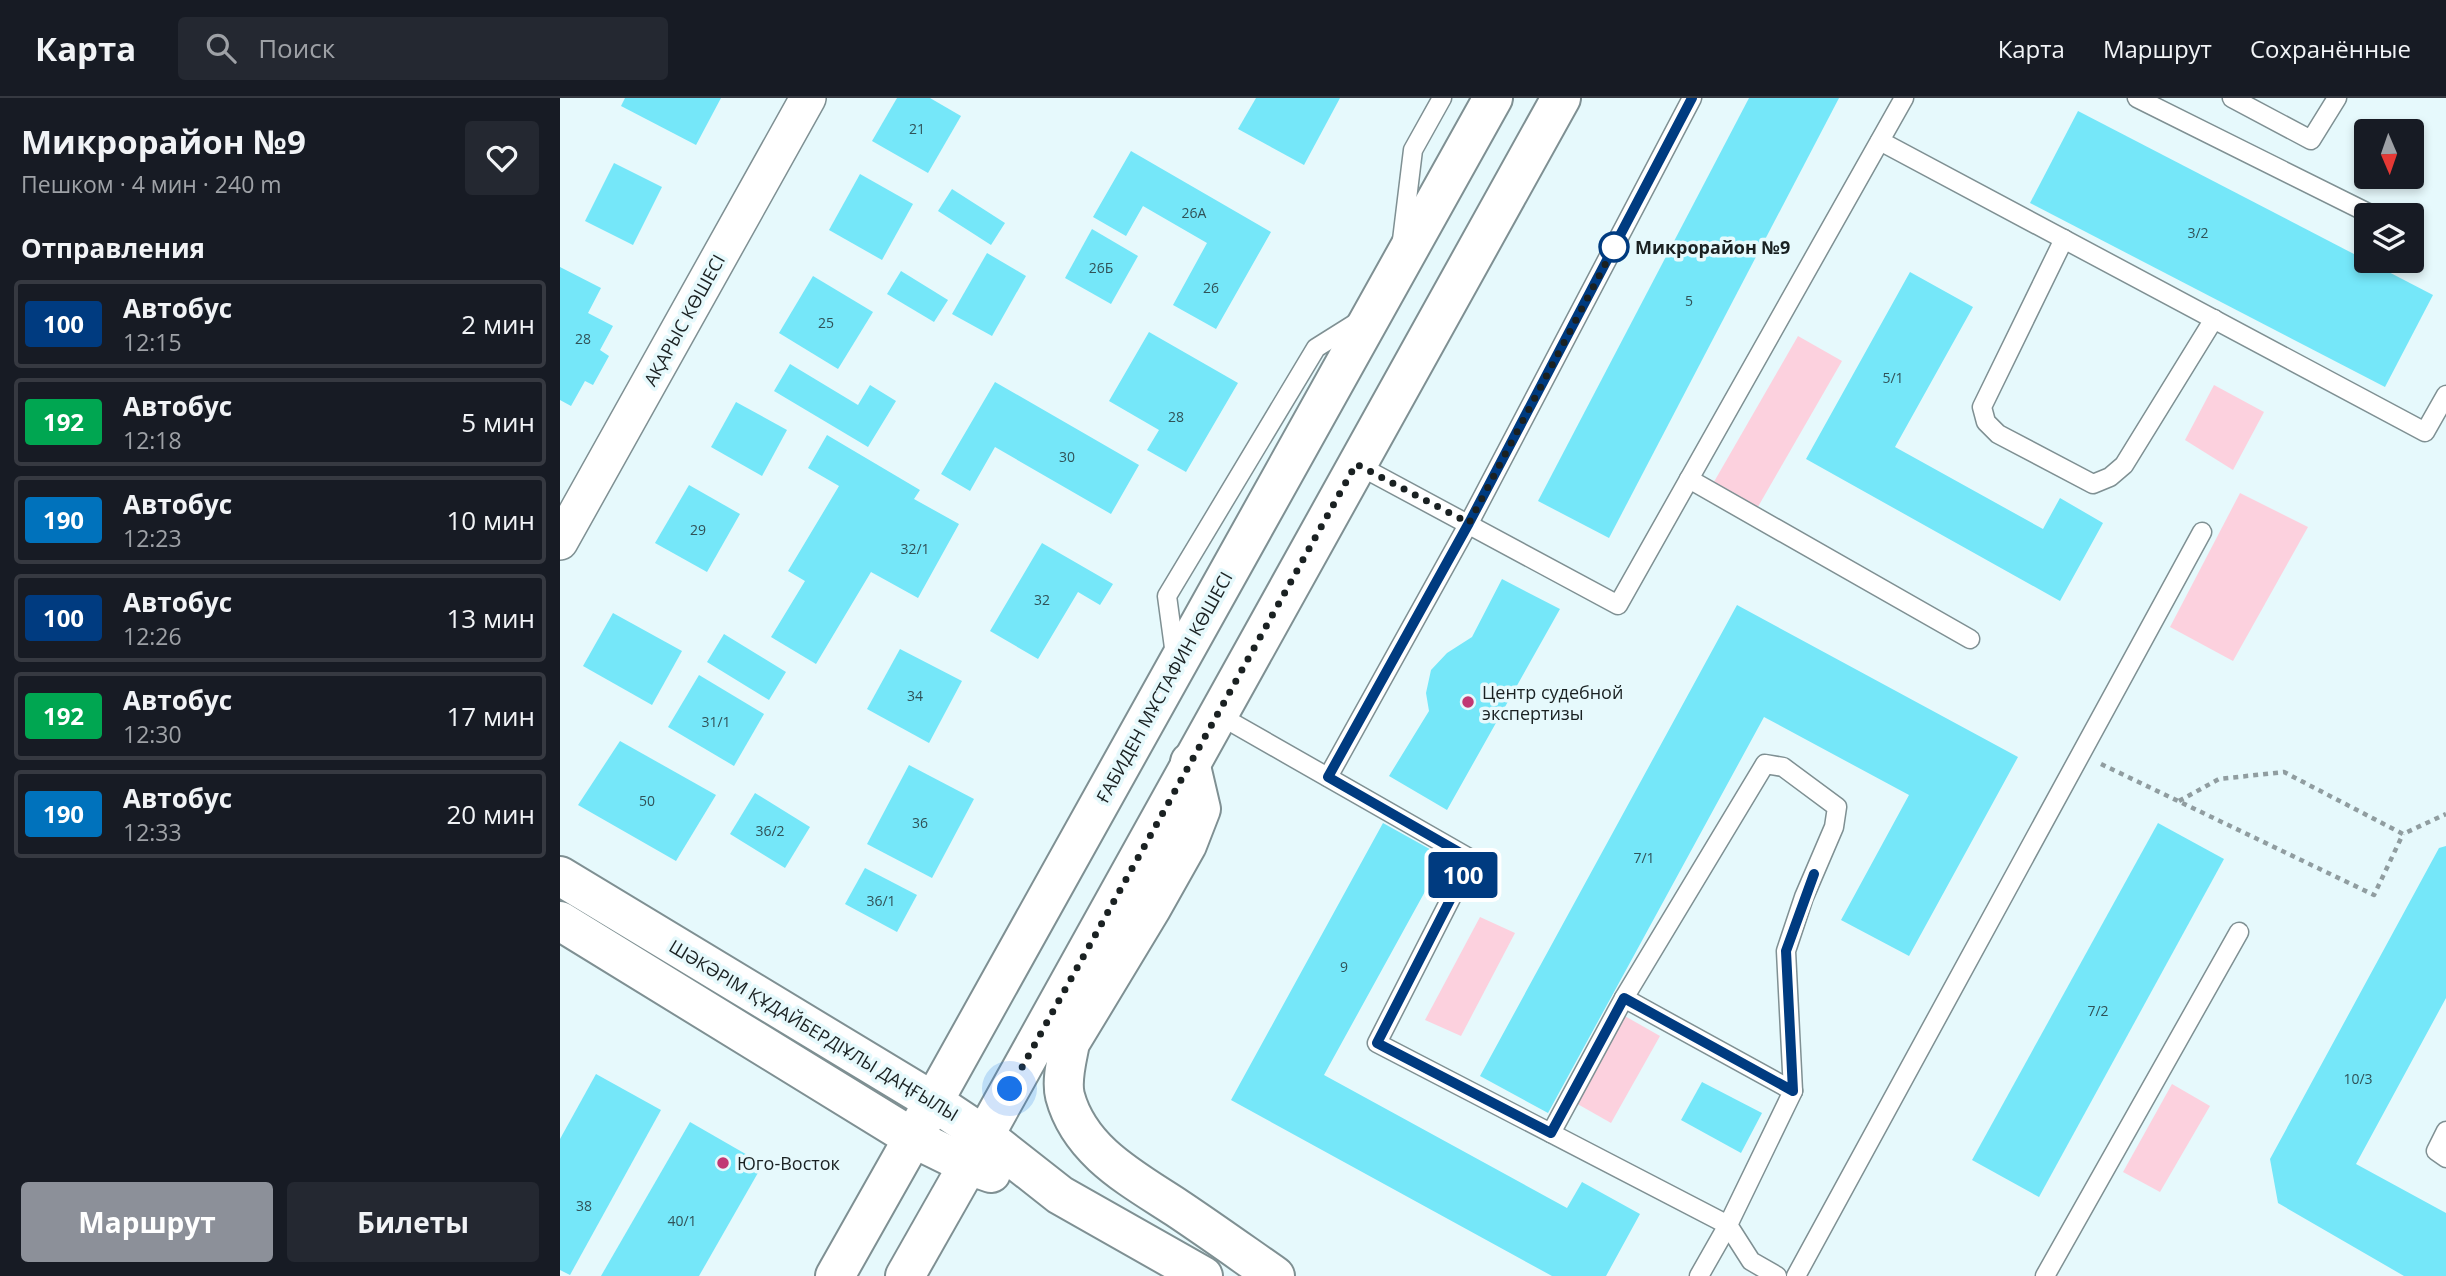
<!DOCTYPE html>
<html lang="ru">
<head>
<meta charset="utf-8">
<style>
  :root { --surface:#171b24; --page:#242831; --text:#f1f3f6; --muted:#9ea1a6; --line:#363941; --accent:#8c9099 }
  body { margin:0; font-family:"Open Sans",sans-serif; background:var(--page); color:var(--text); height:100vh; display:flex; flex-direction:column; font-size:26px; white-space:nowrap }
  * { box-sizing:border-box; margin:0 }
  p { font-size:23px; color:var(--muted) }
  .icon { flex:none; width:38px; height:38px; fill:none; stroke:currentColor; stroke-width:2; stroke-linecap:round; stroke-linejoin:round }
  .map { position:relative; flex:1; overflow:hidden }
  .drawer { display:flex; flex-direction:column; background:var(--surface); width:560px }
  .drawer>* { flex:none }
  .badge { padding:0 14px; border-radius:5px; font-size:24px; line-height:46px }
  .needle { width:46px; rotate:178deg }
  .fabs { position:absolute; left:1794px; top:21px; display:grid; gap:14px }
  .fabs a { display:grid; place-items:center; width:70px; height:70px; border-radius:7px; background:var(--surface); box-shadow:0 4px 10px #0003; font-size:35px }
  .you { position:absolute; width:35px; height:35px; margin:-18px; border:5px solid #fff; border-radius:50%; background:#1a73e8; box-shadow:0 0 0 10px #1a73e833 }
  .map>.badge { position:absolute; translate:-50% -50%; box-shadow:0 0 0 4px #fff }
  h2 { padding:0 21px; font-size:26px; line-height:63px }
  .round { display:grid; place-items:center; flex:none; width:74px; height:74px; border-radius:7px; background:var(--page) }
  .headline { display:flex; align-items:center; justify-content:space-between; height:119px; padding:0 21px }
  h1 { font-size:33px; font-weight:700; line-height:52px }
  .cta { display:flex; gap:14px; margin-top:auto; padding:14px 21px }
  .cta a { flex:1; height:80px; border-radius:7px; background:var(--accent); color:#fff; font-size:28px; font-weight:700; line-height:80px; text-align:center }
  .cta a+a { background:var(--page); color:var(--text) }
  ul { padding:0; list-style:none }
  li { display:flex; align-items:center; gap:21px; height:88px; margin:0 14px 10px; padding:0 7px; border:4px solid var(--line); border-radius:7px }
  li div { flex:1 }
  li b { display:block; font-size:26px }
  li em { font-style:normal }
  li .badge { min-width:77px; font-weight:700; text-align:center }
  header { display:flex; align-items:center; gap:42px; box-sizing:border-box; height:98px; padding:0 35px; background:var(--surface); border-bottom:2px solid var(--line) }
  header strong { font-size:33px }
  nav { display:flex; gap:38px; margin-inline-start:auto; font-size:24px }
  .search { width:490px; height:63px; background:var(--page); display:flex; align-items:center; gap:18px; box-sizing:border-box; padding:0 24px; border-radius:7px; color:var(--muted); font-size:26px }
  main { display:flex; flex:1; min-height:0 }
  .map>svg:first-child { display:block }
  .green { fill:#fcd1de }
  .building { fill:#75e7f9 }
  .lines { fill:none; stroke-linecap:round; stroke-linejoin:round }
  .service-casing { stroke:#7f9093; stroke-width:21 }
  .minor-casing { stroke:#7f9093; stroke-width:38 }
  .tertiary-casing { stroke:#7f9093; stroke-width:42 }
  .secondary-casing { stroke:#7f9093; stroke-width:42 }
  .path { stroke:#909da0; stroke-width:4.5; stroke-dasharray:5 5; stroke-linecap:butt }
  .service { stroke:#fff; stroke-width:18 }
  .minor { stroke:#fff; stroke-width:35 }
  .tertiary { stroke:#fff; stroke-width:38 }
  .secondary { stroke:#fff; stroke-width:38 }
  .line-casing { stroke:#fff; stroke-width:16 }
  .line { stroke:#003b80; stroke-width:10 }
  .walk { stroke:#1a2122; stroke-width:7; stroke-dasharray:0 12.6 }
  .stop-dot { fill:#fff; stroke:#003b80; stroke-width:3.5 }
  .poi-dot { fill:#c13874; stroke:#e6f9fc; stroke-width:2.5 }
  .labels { text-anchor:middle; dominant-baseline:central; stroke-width:7; stroke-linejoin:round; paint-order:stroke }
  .number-label { font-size:14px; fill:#315258 }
  .stop-label { font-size:18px; font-weight:bold; fill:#1a2122; stroke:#e6f9fc; text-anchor:start }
  .street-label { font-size:18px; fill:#1a2122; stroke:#e6f9fc }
  .poi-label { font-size:18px; fill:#1a2122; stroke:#e6f9fc; text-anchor:start }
</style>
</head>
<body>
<header>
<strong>Карта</strong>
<div class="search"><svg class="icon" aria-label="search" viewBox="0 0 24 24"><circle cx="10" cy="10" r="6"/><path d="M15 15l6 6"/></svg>Поиск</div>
<nav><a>Карта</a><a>Маршрут</a><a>Сохранённые</a></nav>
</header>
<main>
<section class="drawer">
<div class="headline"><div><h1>Микрорайон №9</h1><p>Пешком · 4 мин · 240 m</p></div><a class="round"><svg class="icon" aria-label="heart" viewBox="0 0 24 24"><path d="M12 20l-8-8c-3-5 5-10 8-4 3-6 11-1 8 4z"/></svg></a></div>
<h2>Отправления</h2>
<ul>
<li><span class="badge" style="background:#003b80;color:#fff">100</span><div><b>Автобус</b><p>12:15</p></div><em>2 мин</em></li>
<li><span class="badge" style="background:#00a651;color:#fff">192</span><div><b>Автобус</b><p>12:18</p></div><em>5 мин</em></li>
<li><span class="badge" style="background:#0072bc;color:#fff">190</span><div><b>Автобус</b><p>12:23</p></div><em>10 мин</em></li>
<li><span class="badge" style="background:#003b80;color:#fff">100</span><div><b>Автобус</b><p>12:26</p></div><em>13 мин</em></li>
<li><span class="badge" style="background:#00a651;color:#fff">192</span><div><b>Автобус</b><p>12:30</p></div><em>17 мин</em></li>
<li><span class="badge" style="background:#0072bc;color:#fff">190</span><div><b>Автобус</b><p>12:33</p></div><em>20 мин</em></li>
</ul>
<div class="cta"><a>Маршрут</a><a>Билеты</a></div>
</section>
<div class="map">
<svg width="1886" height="1178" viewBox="0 0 1886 1178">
  <rect width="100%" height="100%" fill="#e6f9fc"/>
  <!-- green -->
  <g class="green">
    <path d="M1238 238 1282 263 1195 414 1151 389Z"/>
    <path d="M1654 287 1704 314 1673 372 1625 342Z"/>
    <path d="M1680 395 1748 429 1673 563 1610 529Z"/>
    <path d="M920 819 955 835 901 938 865 922Z"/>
    <path d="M1063 917 1100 938 1051 1025 1014 1004Z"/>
    <path d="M1612 986 1650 1008 1600 1094 1563 1074Z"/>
  </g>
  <!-- building -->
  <g class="building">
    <path d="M65 0H161L136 47 61 8Z"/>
    <path d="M337 0H370L401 18 368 75 312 43Z"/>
    <path d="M696 0H780L744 67 678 31Z"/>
    <path d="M1189 0H1279L1049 440 978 403Z"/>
    <path d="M1518 13 1873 197 1825 289 1470 105Z"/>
    <path d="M571 53 711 134 656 231 613 207 647 145 583 108 566 138 533 119Z"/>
    <path d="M54 65 102 89 73 147 25 123Z"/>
    <path d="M300 76 353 106 322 162 269 132Z"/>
    <path d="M392 91 445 125 431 147 378 113Z"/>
    <path d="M532 131 578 158 551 206 505 180Z"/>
    <path d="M427 155 466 178 432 238 392 216Z"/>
    <path d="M0 169 41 190 28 215 53 228 40 252 49 258 33 287 25 283 11 308 0 302Z"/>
    <path d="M341 173 388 202 374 224 327 196Z"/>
    <path d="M1350 174 1413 209 1335 349 1483 431 1500 400 1543 425 1500 503 1246 361Z"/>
    <path d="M253 178 313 214 278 271 219 235Z"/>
    <path d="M589 234 678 285 626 374 587 352 599 332 549 303Z"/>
    <path d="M230 266 298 307 310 287 336 303 308 349 214 293Z"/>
    <path d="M435 284 579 367 551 416 435 349 410 393 381 376Z"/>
    <path d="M176 304 227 332 202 378 151 349Z"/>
    <path d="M267 337 360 392 354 401 399 426 358 500 311 474 256 566 211 539 245 483 228 473 279 388 248 370Z"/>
    <path d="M129 387 180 416 147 474 95 445Z"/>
    <path d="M482 445 553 486 540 507 518 494 478 561 430 533Z"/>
    <path d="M942 481 1000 511 887 712 829 678 869 613 866 595 871 572 887 555 912 539Z"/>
    <path d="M1177 507 1458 659 1349 858 1281 822 1349 697 1204 619 988 1015 920 978Z"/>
    <path d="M53 515 122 553 92 607 23 568Z"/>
    <path d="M164 536 226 574 209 602 147 564Z"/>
    <path d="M340 551 402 583 369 645 307 611Z"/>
    <path d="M139 577 204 616 174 668 108 629Z"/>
    <path d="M60 643 156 697 116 763 18 707Z"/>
    <path d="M349 667 414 701 372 780 307 746Z"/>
    <path d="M195 695 250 729 225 770 170 736Z"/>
    <path d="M823 725 884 759 764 977 1007 1110 1022 1084 1080 1116 1046 1178H992L671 1002Z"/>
    <path d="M1598 725 1664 761 1479 1099 1412 1062Z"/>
    <path d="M1886 748V900L1796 1066 1886 1115V1178H1844L1718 1105 1710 1061 1879 750Z"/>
    <path d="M305 770 357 797 337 834 285 806Z"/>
    <path d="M36 976 101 1012 10 1177 0 1172V1041Z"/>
    <path d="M1142 984 1202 1015 1181 1055 1121 1022Z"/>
    <path d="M130 1024 203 1066 139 1178H41Z"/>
  </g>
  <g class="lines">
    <defs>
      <g id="service">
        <path d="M1577 0 1812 117"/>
        <path d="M1672 0 1751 42 1777 0"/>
        <path d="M1320 43 1865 334 1886 297"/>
        <path d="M1504 141 1422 309 1426 324 1438 336 1533 386 1550 379 1564 367 1654 221"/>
        <path d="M842 142 853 52 882 0"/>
        <path d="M796 366 1058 507 1344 0"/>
        <path d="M1129 381 1410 541"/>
        <path d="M615 557 607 498 756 250 799 223"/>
        <path d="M657 616 911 761 817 945 1168 1127 1139 1178"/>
        <path d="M768 679 909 425 1132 0"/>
        <path d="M1064 900 1205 666 1223 669 1277 709 1274 729 1244 799 1226 853 1233 993"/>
        <path d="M1886 1033 1876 1053 1886 1060"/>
        <path d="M991 1035 1064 900 1233 993 1168 1127 1191 1163 1217 1178"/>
        <path d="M1236 1178 1642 434"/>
        <path d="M1485 1178 1679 834"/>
      </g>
      <path id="minor" d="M0 444 248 0"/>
      <g id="tertiary">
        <path d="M275 1178 353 1040"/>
        <path d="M345 1178 408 1067"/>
      </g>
      <g id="secondary">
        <path d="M630 664 641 711 627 747 591 811 510 945C507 961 501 982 505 998 520 1054 573 1081 617 1110 650 1132 682 1155 715 1178"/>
        <path d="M0 778 374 1004 425 1038 500 1097 643 1178"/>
        <path d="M0 823 353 1040 408 1067 431 1075"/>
        <path d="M353 1040 933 0"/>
        <path d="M408 1067 1001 0"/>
      </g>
    </defs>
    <!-- service casing -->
    <use href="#service" class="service-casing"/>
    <!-- minor casing -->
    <use href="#minor" class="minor-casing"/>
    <!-- tertiary casing -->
    <use href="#tertiary" class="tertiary-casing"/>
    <!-- secondary casing -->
    <use href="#secondary" class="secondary-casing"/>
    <!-- path -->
    <g class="path">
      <path d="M1541 666 1814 797 1843 736"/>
      <path d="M1619 703 1659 681 1724 674 1843 736 1886 716"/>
    </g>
    <!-- service -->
    <use href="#service" class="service"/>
    <!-- minor -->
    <use href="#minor" class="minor"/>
    <!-- tertiary -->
    <use href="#tertiary" class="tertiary"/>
    <!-- secondary -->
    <use href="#secondary" class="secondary"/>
  </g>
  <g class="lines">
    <defs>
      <path id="line" d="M1132 0 909 425 768 679 911 761 817 945 991 1035 1064 900 1233 993 1226 853 1254 776"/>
    </defs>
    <!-- line casing -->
    <use href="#line" class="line-casing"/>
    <!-- line -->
    <use href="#line" class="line"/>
    <!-- walk -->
    <path class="walk" d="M450 991 796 366 909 425 1058 142 1054 149"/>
  </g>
  <!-- markers -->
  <circle class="stop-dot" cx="1054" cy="149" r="14"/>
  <g class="poi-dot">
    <circle cx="908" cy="604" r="7"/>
    <circle cx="163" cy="1065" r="7"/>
  </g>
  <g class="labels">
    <!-- number labels -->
    <g class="number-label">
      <text x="357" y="30">21</text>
      <text x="634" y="114">26А</text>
      <text x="1638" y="134">3/2</text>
      <text x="541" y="169">26Б</text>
      <text x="651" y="189">26</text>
      <text x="1129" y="202">5</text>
      <text x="266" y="224">25</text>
      <text x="23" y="240">28</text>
      <text x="1333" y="279">5/1</text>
      <text x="616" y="318">28</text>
      <text x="507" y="358">30</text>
      <text x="138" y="431">29</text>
      <text x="355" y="450">32/1</text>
      <text x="482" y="501">32</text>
      <text x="355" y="597">34</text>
      <text x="156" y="623">31/1</text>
      <text x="87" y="702">50</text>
      <text x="360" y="724">36</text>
      <text x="210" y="732">36/2</text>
      <text x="1084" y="759">7/1</text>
      <text x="321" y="802">36/1</text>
      <text x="784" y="868">9</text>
      <text x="1538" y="912">7/2</text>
      <text x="1798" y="980">10/3</text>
      <text x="24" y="1107">38</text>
      <text x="122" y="1122">40/1</text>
    </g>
    <!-- stop labels -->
    <g class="stop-label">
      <text x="1075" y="149">Микрорайон №9</text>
    </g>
    <!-- street labels -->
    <g class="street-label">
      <text transform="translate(124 222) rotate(-61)">АҚАРЫС КӨШЕСІ</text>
      <text transform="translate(604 589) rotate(-61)">ҒАБИДЕН МҰСТАФИН КӨШЕСІ</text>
      <text transform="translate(254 932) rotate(31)">ШӘКӘРІМ ҚҰДАЙБЕРДІҰЛЫ ДАҢҒЫЛЫ</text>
    </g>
    <!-- poi labels -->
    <g class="poi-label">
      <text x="922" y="594">Центр судебной<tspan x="922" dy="21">экспертизы</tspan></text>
      <text x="177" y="1065">Юго-Восток</text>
    </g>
  </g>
</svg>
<div class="fabs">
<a><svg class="needle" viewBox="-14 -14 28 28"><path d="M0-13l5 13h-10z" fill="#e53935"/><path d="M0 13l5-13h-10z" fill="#9ea1a6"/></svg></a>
<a><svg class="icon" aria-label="layers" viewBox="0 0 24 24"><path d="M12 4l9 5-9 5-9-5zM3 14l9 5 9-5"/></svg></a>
</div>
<div class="you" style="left:450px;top:991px"></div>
<b class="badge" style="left:903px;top:777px;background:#003b80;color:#fff">100</b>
</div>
</main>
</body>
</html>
